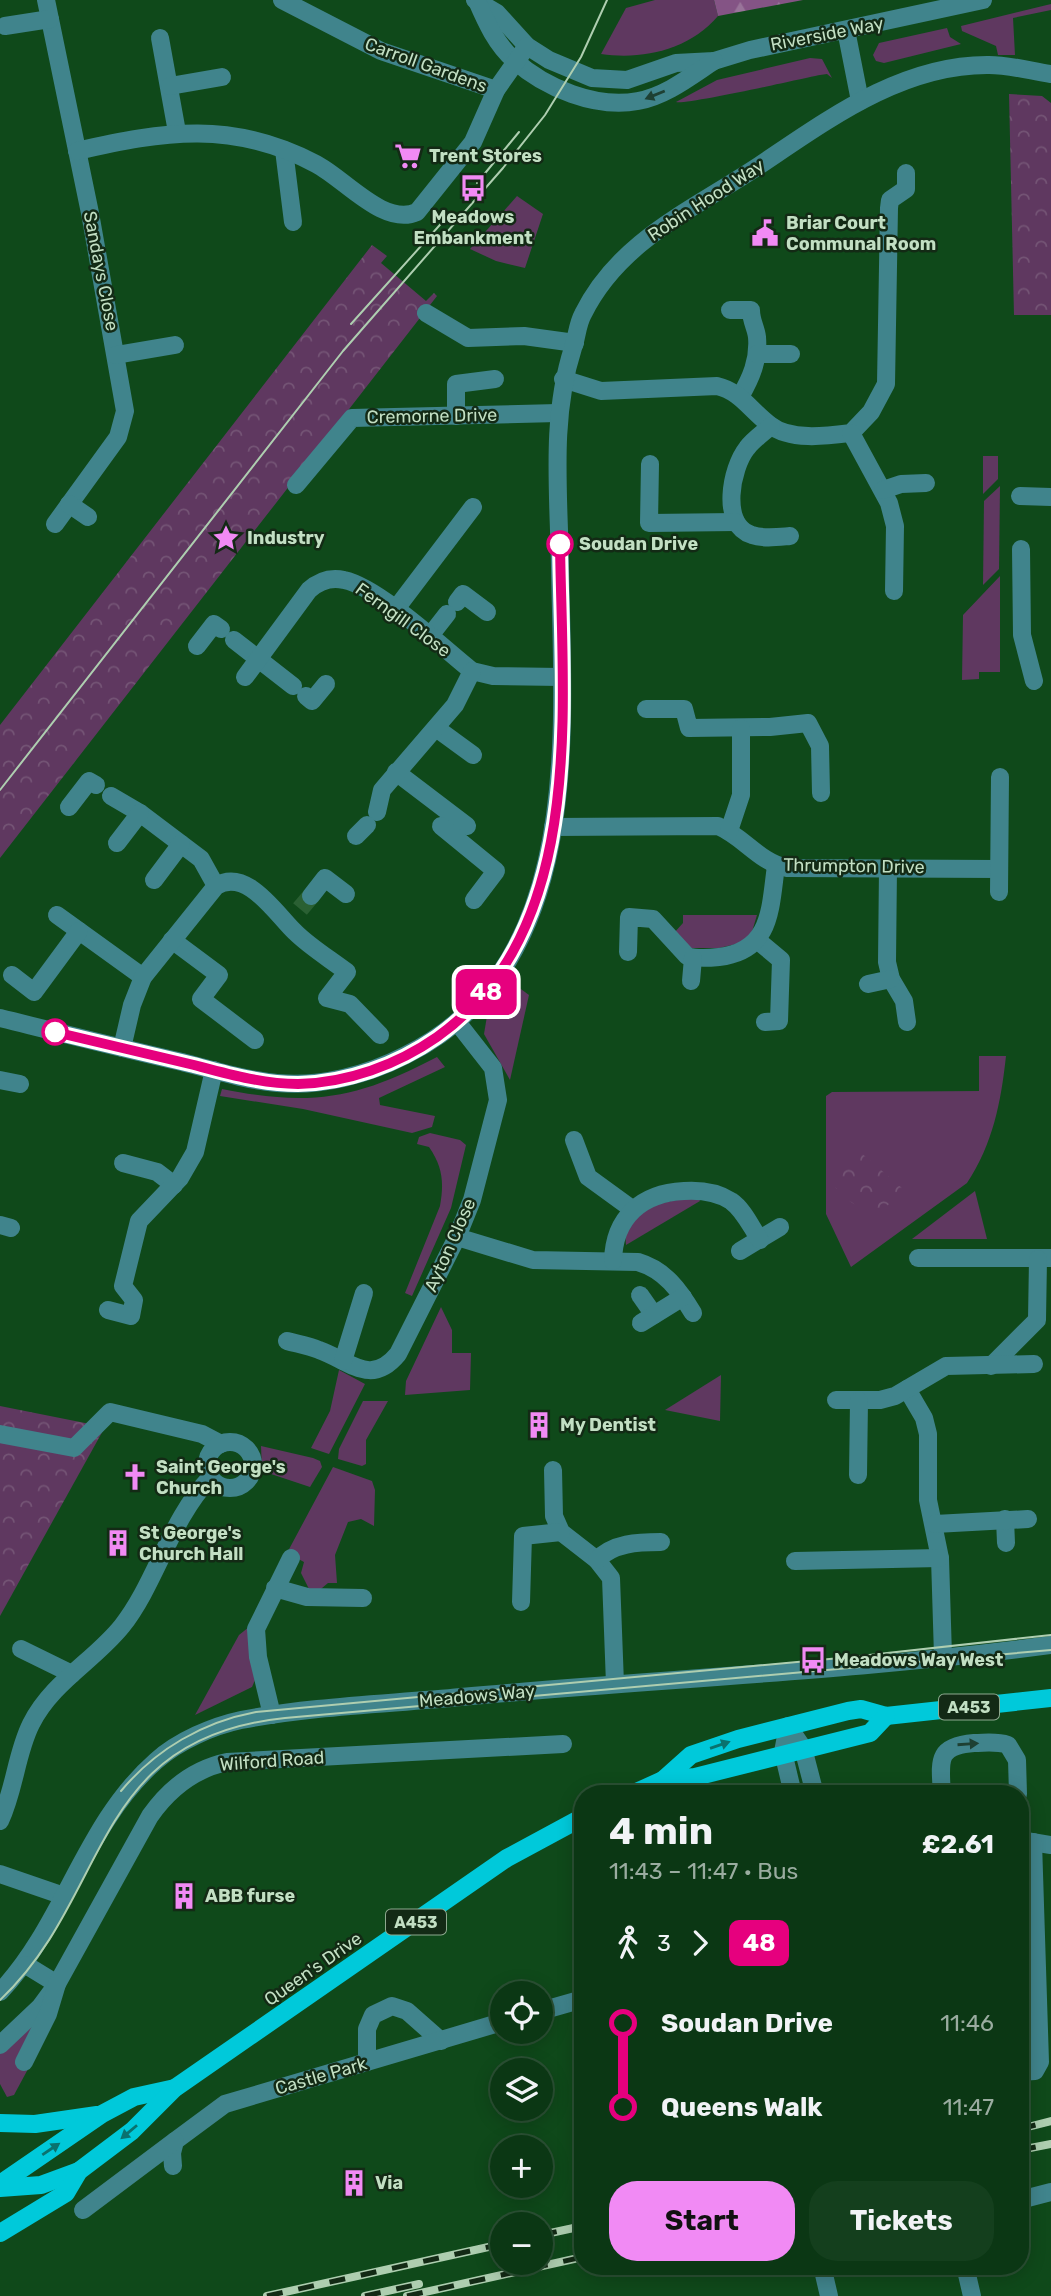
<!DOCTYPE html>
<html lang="en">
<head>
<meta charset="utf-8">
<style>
  :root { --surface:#0b3714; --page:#143f1d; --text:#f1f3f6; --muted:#9aaca0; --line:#2b5134; --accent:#f18af4 }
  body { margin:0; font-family:Rubik,sans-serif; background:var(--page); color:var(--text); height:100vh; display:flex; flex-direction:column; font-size:26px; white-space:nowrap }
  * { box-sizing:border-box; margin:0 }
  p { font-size:23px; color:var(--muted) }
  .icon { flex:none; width:38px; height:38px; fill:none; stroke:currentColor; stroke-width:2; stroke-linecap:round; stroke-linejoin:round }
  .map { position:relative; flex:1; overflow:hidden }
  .sheet { position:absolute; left:574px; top:1785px; width:455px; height:490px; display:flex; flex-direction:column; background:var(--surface); border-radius:28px; box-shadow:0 4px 18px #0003,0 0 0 2px var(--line) }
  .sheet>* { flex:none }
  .badge { padding:0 14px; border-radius:10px; font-size:24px; line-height:46px }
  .fabs { position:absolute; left:490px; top:1981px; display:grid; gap:14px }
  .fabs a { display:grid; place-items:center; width:63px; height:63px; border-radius:50%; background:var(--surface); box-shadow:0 4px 18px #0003,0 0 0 2px var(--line); font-size:35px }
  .map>.badge { position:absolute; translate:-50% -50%; box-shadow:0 0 0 4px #fff }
  .legs { display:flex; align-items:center; gap:10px; height:77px; padding:0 35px; font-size:23px }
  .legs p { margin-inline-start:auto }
  .head { display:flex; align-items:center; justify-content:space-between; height:119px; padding:0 35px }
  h1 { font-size:38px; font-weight:700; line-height:52px }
  .action { display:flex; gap:14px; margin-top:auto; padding:14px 35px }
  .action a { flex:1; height:80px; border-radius:28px; background:var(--accent); color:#111; font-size:28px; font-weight:700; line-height:80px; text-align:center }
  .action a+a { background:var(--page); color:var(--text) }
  ul { padding:0 35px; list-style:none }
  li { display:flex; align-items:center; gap:24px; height:84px; font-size:26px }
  li i { display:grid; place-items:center; width:10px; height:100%; margin:0 9px; background:currentColor }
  li i::after { content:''; width:18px; height:18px; margin:-9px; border:5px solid; border-radius:50%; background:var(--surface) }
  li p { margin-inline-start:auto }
  li:first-child i { background:linear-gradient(#0000 50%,currentColor 0) }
  li:last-child i { background:linear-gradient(currentColor 50%,#0000 0) }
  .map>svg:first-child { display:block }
  .green { fill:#5f3860 }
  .forest { fill:url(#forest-firs) }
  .park { fill:url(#park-crowns) }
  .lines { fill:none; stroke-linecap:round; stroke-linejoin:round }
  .minor-tunnel { stroke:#2a6033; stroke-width:18; stroke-dasharray:18 9; stroke-linecap:butt }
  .minor { stroke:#40848c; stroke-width:18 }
  .major { stroke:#00c9da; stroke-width:18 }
  .tram { stroke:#aeceb0; stroke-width:2 }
  .rail-casing { stroke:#aeceb0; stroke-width:8 }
  .rail { stroke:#132a15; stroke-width:5; stroke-dasharray:16; stroke-linecap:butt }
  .oneway { fill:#1e4033 }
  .oneway2 { fill:#0a726e }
  .line-1-casing { stroke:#fff; stroke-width:16 }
  .line-1 { stroke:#e6007e; stroke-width:10 }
  .stop-1-dot { fill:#fff; stroke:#e6007e; stroke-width:3.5 }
  .labels { text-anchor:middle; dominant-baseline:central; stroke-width:5; stroke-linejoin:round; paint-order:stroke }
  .shield { fill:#132a15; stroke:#8ea98f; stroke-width:2 }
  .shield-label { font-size:16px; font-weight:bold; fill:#c2dfc3 }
  .street-label { font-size:18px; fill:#c2dfc3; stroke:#132a15 }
  .poi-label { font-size:18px; font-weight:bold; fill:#c2dfc3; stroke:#132a15; text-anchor:start }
  .stop-label { font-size:18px; font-weight:bold; fill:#c2dfc3; stroke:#132a15; text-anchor:start }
</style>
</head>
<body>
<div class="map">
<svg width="1051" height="2296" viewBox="0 0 1051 2296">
  <defs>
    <pattern id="forest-firs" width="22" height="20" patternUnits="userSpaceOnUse" patternTransform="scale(1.75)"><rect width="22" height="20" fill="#845485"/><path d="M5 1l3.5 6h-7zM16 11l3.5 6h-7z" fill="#99749a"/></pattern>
    <pattern id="park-crowns" width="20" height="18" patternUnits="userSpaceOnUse" patternTransform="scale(1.75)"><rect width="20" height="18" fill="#5f3860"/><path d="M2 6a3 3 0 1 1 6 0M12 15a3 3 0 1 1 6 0" fill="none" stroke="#745475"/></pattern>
  </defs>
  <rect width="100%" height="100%" fill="#0f491a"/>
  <!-- green -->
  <g class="green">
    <path d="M655 0H714L718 16C689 50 643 60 601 54L626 8Z"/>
    <path d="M1051 4V10L1013 18 1015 55H998L996 46 962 31 961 26Z"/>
    <path d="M947 28 950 37 961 44 884 63 876 61 873 55 879 43Z"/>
    <path d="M810 58 822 59 832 78 827 74 820 75C800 79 686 105 676 102L717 80Z"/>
    <path d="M517 196 543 214 525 268 496 261 470 249Z"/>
    <path d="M983 456H998V479L983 494Z"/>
    <path d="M1000 486 999 569 983 585 984 501Z"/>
    <path d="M1000 576V672H979V679L962 680 963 615Z"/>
    <path d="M683 915H757L751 935 745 942 719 948H690L674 933 683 923Z"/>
    <path d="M514 984 529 995 510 1080 484 1034 487 1016Z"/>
    <path d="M979 1056H1006C1001 1102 993 1144 967 1183L851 1267 826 1214V1096L832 1092 979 1091Z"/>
    <path d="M437 1057 445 1067 379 1098 380 1105 435 1116 432 1127 412 1133 303 1109 220 1096 222 1089C311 1107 357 1099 437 1057Z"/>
    <path d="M430 1133 460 1140 466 1145 451 1208 412 1296 405 1293 440 1206C444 1183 443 1167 429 1147L417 1144 419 1137Z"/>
    <path d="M975 1191 987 1239H912Z"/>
    <path d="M698 1198 700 1201 626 1245C621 1205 670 1200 698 1198Z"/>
    <path d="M441 1307 452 1330V1353H471L470 1390 405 1395 406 1381Z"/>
    <path d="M339 1370 365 1384 329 1454 311 1448 330 1411Z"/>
    <path d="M721 1375 720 1421 665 1410Z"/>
    <path d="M363 1401H388L366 1440V1464L362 1466 338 1459 339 1449Z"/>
    <path d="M261 1446 313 1458 320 1461 322 1467 310 1487 262 1471Z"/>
    <path d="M333 1467 372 1481 375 1490 374 1526 361 1519 348 1522 335 1555 337 1583H328L316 1593H311L301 1573 304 1562 287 1553Z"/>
    <path d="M249 1627 255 1680 252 1687 195 1715 239 1635Z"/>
    <path d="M33 2026 28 2069 14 2095 7 2097 0 2084V2051Z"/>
  </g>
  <!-- forest -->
  <path class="forest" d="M714 0H803L718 16Z"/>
  <!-- park -->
  <g class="park">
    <path d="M1009 94 1042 96 1051 103V315H1014Z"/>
    <path d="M372 245 387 256 381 263 426 301 434 293 437 296 0 858V725Z"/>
    <path d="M852 1145 902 1188C895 1197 889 1208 878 1210 862 1213 833 1194 832 1177 832 1165 845 1154 852 1145Z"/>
    <path d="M0 1406 105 1427 0 1616Z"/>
  </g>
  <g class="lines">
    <!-- minor-tunnel -->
    <path class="minor-tunnel" d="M300 909 311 896"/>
    <!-- minor -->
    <g class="minor">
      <path d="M46 0 90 213 125 411 118 437 55 524"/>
      <path d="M282 0 381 51 496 90"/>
      <path d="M475 0 497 13 527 46 549 60 592 78 627 80 676 63 714 61 750 50 983 0"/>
      <path d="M477 1C486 22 496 44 514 60 545 88 596 109 638 101 666 96 691 76 714 61"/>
      <path d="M5 26 50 19"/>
      <path d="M846 30 860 101"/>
      <path d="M160 38 177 132"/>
      <path d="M170 86 222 77"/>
      <path d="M284 150 293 222"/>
      <path d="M77 151C164 131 233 120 316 164 345 179 384 227 417 212L473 142 496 90 527 46"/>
      <path d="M730 310H751C751 321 756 328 757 337 759 360 751 378 740 397"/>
      <path d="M426 313 468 338 524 336 575 343"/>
      <path d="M757 354H791"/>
      <path d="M116 355 175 345"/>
      <path d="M563 379 601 391 717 386C740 391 751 411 770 425 790 441 827 436 851 433L871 412 886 384 889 208 890 200 906 189V173"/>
      <path d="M456 416V384L495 379"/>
      <path d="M771 426C763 433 753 440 747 448 731 468 720 525 752 535 763 539 778 537 790 536"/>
      <path d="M851 433 889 503 895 526 894 591"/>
      <path d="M650 464 649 523 736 522"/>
      <path d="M296 485 352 418 558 413"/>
      <path d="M883 490 901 484 926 483"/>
      <path d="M1020 496 1051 497"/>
      <path d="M69 504 88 517"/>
      <path d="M1021 549 1022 635 1034 681"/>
      <path d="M457 602 463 594 487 612"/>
      <path d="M395 610 473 507"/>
      <path d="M429 637 447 614"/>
      <path d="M234 640 293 686"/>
      <path d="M197 646 214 624 221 629"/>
      <path d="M245 677 309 590C319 581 331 577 344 580 378 587 442 647 472 671L493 676 561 677"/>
      <path d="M306 696 312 701 326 684"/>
      <path d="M646 709H684L689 728 770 727 808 723 820 746 821 793"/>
      <path d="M436 728 473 755"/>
      <path d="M396 772 467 826"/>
      <path d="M111 796 140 813 201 859 216 886"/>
      <path d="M69 807 89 781 96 785"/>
      <path d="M377 812 382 790 455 705 472 671"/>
      <path d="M441 826 496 871 474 900"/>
      <path d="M553 827 718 826C744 837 759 862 787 868L999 869"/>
      <path d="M729 831 741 795V728"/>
      <path d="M356 836 367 825"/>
      <path d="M117 843 140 813"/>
      <path d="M888 868 887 962 891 979 904 1001 907 1022"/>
      <path d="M154 880 181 844"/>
      <path d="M999 892 1000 777"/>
      <path d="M311 896 325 878 346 894"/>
      <path d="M57 915 143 977"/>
      <path d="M172 940 219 975 201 999 255 1040"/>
      <path d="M757 940 781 960 779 1021 765 1022"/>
      <path d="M628 952 629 917 653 919 687 956C697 959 709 958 719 957 772 951 770 908 776 866"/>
      <path d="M12 975 34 992 79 931"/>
      <path d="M691 981 693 958"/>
      <path d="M868 984 891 979"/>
      <path d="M0 1018C61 1033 121 1048 182 1062 213 1070 245 1080 277 1083 321 1087 367 1075 406 1055 584 967 563 735 560 568 559 494 550 419 573 348 577 337 577 325 583 314 619 241 692 210 757 167 826 121 901 64 989 65 1010 65 1031 71 1051 74"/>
      <path d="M122 1048 132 1005 143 977 216 886C247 867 276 914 295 932 310 947 330 959 347 972L327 998 350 1004 380 1035"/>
      <path d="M0 1080 20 1084"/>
      <path d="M574 1140 588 1177 632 1209"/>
      <path d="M123 1163 157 1172 174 1185"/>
      <path d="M0 1225 11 1228"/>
      <path d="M457 1237 533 1260 638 1262C665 1270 679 1290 693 1313"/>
      <path d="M740 1251 780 1227"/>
      <path d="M918 1258H1051"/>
      <path d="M613 1261C614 1217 642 1193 684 1191 700 1190 717 1192 731 1201 744 1210 751 1227 760 1240"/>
      <path d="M640 1295 654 1315"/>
      <path d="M108 1310 131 1316 134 1300 123 1286 139 1221 180 1178 195 1152 214 1070"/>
      <path d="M641 1323 683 1297"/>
      <path d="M287 1341C298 1344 309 1346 319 1350 350 1361 371 1387 398 1354L457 1237 472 1200 498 1100 493 1068 457 1022"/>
      <path d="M343 1361 364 1293"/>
      <path d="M991 1366 1037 1320 1038 1259"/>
      <path d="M907 1389 924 1418 928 1434V1500L940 1558 943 1656"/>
      <path d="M836 1400H880L895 1396 946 1366 1034 1364"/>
      <path d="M0 1434 74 1448 110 1412 202 1434 221 1444"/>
      <circle cx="230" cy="1465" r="23"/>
      <path d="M553 1470 554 1516 561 1532 597 1560 611 1578 615 1684"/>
      <path d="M858 1475 859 1401"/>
      <path d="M1005 1519 1006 1543"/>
      <path d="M935 1524 1028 1519"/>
      <path d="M597 1560C613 1543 638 1542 661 1542"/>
      <path d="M795 1561 940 1558"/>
      <path d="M275 1588 307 1597 363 1598"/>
      <path d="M521 1602 523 1536 561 1532"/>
      <path d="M21 1649 72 1674"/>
      <path d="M272 1715 258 1657 256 1629 291 1558"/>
      <path d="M793 1794 783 1752 788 1726 803 1748 815 1794"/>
      <path d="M942 1794C940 1761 936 1746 974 1743 986 1743 996 1741 1008 1745L1017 1760 1018 1794"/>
      <path d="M0 1821C15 1789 16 1754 31 1724 52 1682 94 1661 122 1626 156 1583 170 1520 210 1478"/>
      <path d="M1020 1840 1051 1845"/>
      <path d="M0 1874 64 1896"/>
      <path d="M0 1992C65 1924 84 1824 156 1761 178 1741 213 1726 241 1720 313 1706 389 1704 461 1697 658 1679 856 1671 1051 1645"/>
      <path d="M541 2011 583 1999"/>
      <path d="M0 2045 40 2007 57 1984 26 1965"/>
      <path d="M24 2062 48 2014 57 1984 150 1816C169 1789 194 1769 227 1762L563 1744"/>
      <path d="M367 2062V2029L373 2015 392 2006 407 2011 441 2041"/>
      <path d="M1020 2072 1035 2071 1040 2062 1033 1842"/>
      <path d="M173 2166 172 2153 175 2141 225 2104 502 2022"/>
      <path d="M1020 2200 1051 2192"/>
      <path d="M83 2210 175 2141"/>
      <path d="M822 2266 829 2296"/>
      <path d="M965 2266 972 2296"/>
    </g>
    <!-- major -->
    <g class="major">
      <path d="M663 1780 691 1755 738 1739 848 1711 861 1709 886 1716 1051 1698"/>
      <path d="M632 1794 663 1780 695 1777 870 1733 886 1716"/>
      <path d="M0 2123 35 2124 97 2115"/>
      <path d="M0 2184 102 2114 134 2097 175 2088"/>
      <path d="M0 2188 41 2185 79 2171"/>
      <path d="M0 2233 66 2193 79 2171 132 2131 175 2088 507 1858 583 1817"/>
    </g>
    <!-- tram -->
    <g class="tram">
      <path d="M477 183 519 132"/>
      <path d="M351 324 447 217"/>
      <path d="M0 790 343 351 503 168 545 115 581 57 607 0"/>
      <path d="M121 1791C156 1749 203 1722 256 1712L851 1657 1051 1635"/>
      <path d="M0 2000C112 1895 89 1738 285 1718L1051 1650"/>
    </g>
    <defs>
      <g id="rail">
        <path d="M1020 2129 1051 2121"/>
        <path d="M1020 2150 1051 2144"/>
        <path d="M541 2235 583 2226"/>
        <path d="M267 2296 502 2244"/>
        <path d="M365 2296 419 2284"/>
        <path d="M407 2296 583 2257"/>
      </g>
    </defs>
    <!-- rail casing -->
    <use href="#rail" class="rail-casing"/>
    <!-- rail -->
    <use href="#rail" class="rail"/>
  </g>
  <!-- one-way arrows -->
  <defs><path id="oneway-solid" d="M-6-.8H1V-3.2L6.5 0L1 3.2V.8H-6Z" transform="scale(1.75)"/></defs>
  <g class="oneway">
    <use href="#oneway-solid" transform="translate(655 95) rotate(158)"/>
    <use href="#oneway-solid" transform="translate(968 1744) rotate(-4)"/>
  </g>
  <g class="oneway2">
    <use href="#oneway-solid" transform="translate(720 1745) rotate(-19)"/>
    <use href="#oneway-solid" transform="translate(129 2132) rotate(140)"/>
    <use href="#oneway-solid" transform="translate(51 2149) rotate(-34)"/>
  </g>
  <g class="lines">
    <defs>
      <path id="line-1" d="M55 1032C101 1043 148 1054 194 1065 228 1074 263 1084 298 1084 347 1083 397 1065 437 1037 588 930 562 707 560 544"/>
    </defs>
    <!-- line-1 casing -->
    <use href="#line-1" class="line-1-casing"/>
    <!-- line-1 -->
    <use href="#line-1" class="line-1"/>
  </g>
  <!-- icons -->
  <defs>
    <symbol id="supermarket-bare" viewBox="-9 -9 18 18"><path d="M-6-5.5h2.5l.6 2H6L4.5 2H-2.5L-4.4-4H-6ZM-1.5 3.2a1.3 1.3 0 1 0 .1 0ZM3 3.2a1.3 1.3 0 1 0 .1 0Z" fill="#f18af4" stroke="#132a15" stroke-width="2.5" paint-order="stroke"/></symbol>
    <symbol id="bus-bare" viewBox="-9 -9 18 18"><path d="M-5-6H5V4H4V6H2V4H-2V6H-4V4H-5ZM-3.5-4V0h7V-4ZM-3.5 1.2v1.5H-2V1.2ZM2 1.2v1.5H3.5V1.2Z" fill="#f18af4" stroke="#132a15" stroke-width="2.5" paint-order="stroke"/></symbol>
    <symbol id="civic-bare" viewBox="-9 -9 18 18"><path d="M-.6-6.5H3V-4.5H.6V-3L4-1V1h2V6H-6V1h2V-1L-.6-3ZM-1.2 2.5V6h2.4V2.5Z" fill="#f18af4" stroke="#132a15" stroke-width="2.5" paint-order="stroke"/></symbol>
    <symbol id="sight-bare" viewBox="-9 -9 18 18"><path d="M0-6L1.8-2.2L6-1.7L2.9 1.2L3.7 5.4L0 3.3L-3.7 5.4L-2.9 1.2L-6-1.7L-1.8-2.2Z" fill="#f18af4" stroke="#132a15" stroke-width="2.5" paint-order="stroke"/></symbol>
    <symbol id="building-bare" viewBox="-9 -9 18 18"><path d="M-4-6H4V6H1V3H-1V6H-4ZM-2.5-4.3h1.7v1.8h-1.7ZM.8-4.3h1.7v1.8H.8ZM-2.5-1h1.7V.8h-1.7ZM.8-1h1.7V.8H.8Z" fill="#f18af4" stroke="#132a15" stroke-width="2.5" paint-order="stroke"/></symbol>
    <symbol id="church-bare" viewBox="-9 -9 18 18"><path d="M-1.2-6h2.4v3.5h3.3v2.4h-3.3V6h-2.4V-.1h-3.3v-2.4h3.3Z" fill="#f18af4" stroke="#132a15" stroke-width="2.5" paint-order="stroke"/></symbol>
  </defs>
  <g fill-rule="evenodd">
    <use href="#supermarket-bare" x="389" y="137" width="38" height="38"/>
    <use href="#bus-bare" x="454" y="169" width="38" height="38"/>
    <use href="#civic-bare" x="746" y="214" width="38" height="38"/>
    <use href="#sight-bare" x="207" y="519" width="38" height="38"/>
    <use href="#building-bare" x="520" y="1406" width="38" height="38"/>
    <use href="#church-bare" x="116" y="1458" width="38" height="38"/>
    <use href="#building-bare" x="99" y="1524" width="38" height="38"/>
    <use href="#bus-bare" x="794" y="1641" width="38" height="38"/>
    <use href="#building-bare" x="165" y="1877" width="38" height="38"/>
    <use href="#building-bare" x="335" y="2164" width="38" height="38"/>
  </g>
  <!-- markers -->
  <g class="stop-1-dot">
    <circle cx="560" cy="544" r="12"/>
    <circle cx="55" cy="1032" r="12"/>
  </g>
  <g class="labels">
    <!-- shield labels -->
    <g class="shield">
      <rect x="939" y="1694.5" width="60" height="25" rx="5"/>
      <rect x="386" y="1909.5" width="60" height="25" rx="5"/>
    </g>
    <g class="shield-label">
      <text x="969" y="1707">A453</text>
      <text x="416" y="1922">A453</text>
    </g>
    <!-- street labels -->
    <g class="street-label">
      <text transform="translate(827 34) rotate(-11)">Riverside Way</text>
      <text transform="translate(426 65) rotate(20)">Carroll Gardens</text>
      <text transform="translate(706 200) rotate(-33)">Robin Hood Way</text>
      <text transform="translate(101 271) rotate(79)">Sandays Close</text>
      <text transform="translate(432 416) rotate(-1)">Cremorne Drive</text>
      <text transform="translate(403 620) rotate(36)">Ferngill Close</text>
      <text transform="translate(854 866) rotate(1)">Thrumpton Drive</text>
      <text transform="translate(450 1245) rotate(-66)">Ayton Close</text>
      <text transform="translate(477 1696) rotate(-5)">Meadows Way</text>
      <text transform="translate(272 1761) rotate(-4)">Wilford Road</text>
      <text transform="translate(313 1969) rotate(-35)">Queen's Drive</text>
      <text transform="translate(321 2076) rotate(-16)">Castle Park</text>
    </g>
    <!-- poi labels -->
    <g class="poi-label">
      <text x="429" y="156">Trent Stores</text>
      <text x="473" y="217" text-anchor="middle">Meadows<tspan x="473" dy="21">Embankment</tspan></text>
      <text x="786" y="223">Briar Court<tspan x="786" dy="21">Communal Room</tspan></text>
      <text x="247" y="538">Industry</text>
      <text x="560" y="1425">My Dentist</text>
      <text x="156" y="1467">Saint George's<tspan x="156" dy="21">Church</tspan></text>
      <text x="139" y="1533">St George's<tspan x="139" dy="21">Church Hall</tspan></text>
      <text x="834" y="1660">Meadows Way West</text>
      <text x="205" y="1896">ABB furse</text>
      <text x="375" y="2183">Via</text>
    </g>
    <!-- stop labels -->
    <g class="stop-label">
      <text x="579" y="544">Soudan Drive</text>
    </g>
  </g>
</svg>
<div class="fabs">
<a><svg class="icon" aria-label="locate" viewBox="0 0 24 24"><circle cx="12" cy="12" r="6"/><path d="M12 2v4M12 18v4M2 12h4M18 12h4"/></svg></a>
<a><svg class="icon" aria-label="layers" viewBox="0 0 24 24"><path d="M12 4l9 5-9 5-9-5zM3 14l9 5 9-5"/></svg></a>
<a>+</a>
<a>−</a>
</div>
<b class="badge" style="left:486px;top:992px;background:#e6007e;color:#fff">48</b>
<section class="sheet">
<div class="head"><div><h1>4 min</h1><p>11:43 – 11:47 · Bus</p></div><b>£2.61</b></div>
<div class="legs"><svg class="icon" aria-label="walk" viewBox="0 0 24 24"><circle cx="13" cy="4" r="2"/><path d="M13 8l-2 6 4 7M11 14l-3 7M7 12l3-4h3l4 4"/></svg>3<svg class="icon" aria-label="forward" viewBox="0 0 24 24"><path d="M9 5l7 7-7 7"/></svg><b class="badge" style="background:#e6007e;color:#fff">48</b></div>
<ul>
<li><i style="color:#e6007e"></i><b>Soudan Drive</b><p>11:46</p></li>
<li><i style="color:#e6007e"></i><b>Queens Walk</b><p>11:47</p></li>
</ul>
<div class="action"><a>Start</a><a>Tickets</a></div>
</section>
</div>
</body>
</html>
